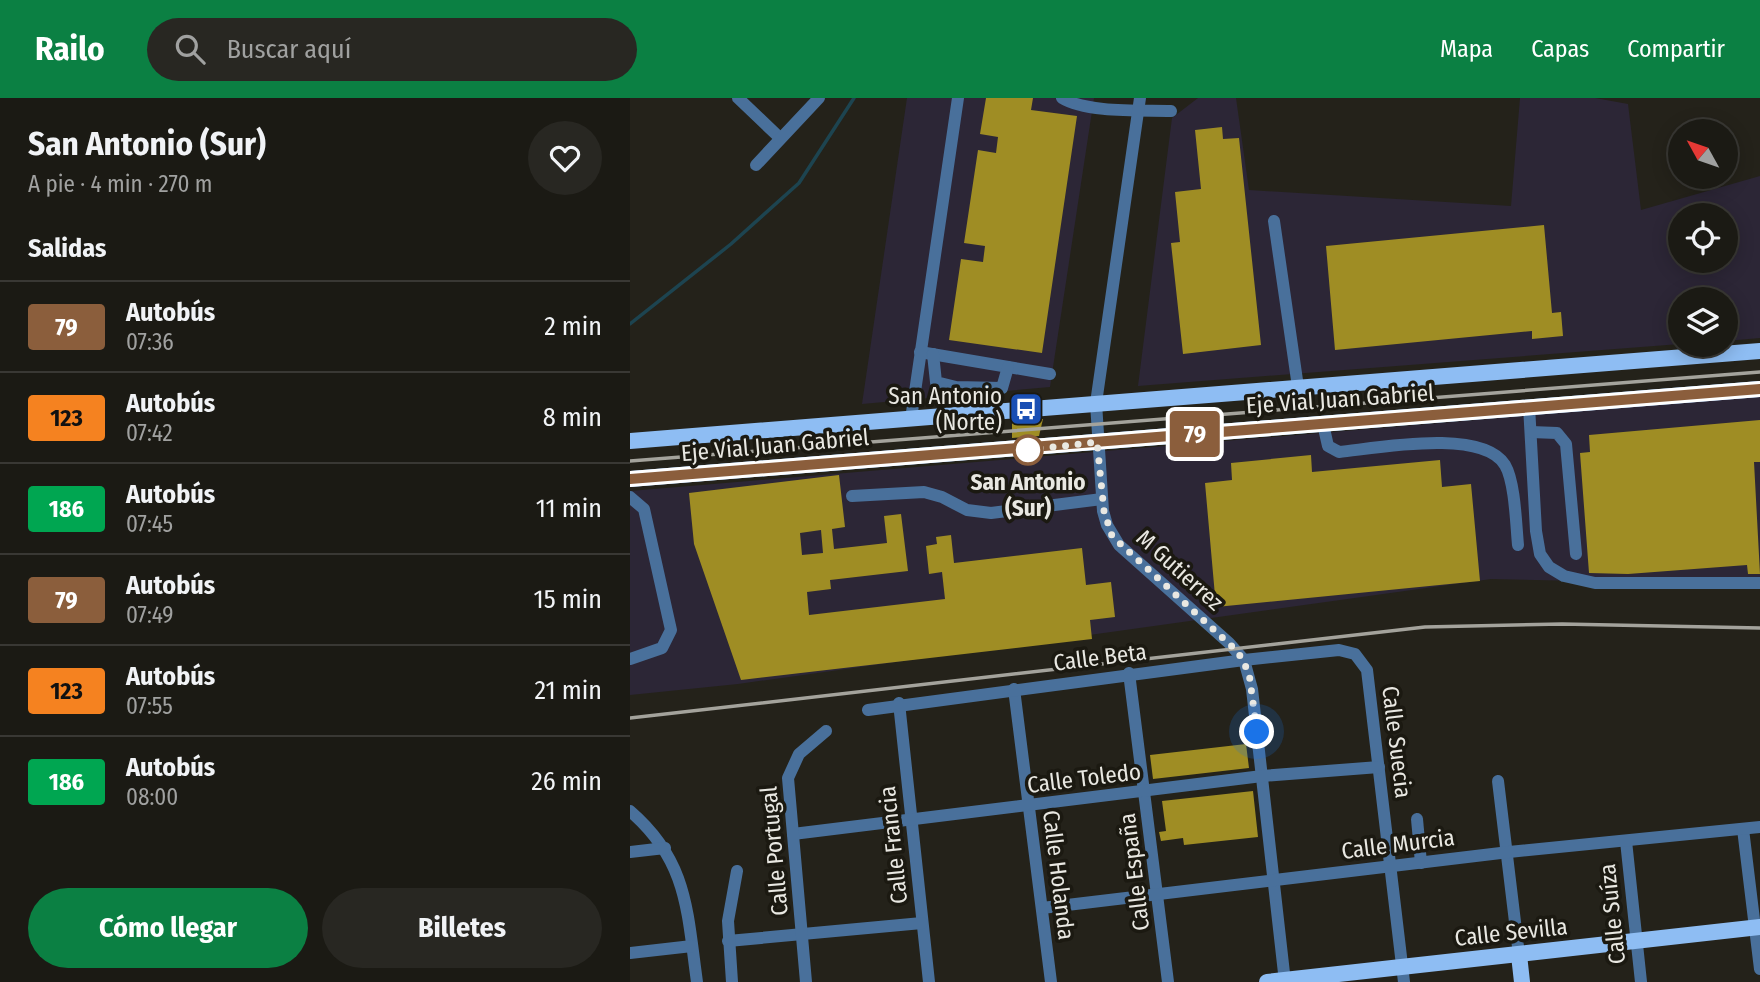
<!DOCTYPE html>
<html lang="es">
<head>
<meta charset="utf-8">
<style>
  :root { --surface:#1b1a14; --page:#282722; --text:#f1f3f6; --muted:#a0a1a0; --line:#393834; --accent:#0b8043 }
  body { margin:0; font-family:"Fira Sans Condensed",sans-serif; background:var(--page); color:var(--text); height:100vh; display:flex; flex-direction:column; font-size:26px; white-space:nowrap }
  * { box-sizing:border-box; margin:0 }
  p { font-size:23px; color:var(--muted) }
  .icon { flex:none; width:38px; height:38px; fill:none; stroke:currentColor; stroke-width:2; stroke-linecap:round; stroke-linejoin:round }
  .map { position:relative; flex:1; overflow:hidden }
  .panel { display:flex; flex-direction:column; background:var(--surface); width:630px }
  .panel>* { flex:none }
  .badge { padding:0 14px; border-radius:5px; font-size:24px; line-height:46px }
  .needle { width:46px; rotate:310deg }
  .controls { position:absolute; left:1038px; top:21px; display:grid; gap:14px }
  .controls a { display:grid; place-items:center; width:70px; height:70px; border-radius:50%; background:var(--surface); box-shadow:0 4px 18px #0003,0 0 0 2px var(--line); font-size:35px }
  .you { position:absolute; width:35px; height:35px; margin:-18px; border:5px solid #fff; border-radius:50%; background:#1a73e8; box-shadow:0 0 0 10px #1a73e833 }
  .map>.badge { position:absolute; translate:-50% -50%; box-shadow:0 0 0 4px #fff }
  h2 { padding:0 28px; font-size:26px; line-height:63px }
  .round { display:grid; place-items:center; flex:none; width:74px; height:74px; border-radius:37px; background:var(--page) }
  .head { display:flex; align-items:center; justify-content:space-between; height:119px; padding:0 28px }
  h1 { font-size:33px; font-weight:700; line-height:52px }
  .button { display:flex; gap:14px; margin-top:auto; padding:14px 28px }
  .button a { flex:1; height:80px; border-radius:42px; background:var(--accent); color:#fff; font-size:28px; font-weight:700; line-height:80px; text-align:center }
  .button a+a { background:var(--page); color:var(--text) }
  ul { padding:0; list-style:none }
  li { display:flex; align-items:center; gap:21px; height:91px; padding:0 28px; border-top:2px solid var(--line) }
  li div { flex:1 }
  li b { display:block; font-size:26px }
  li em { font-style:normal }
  li .badge { min-width:77px; font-weight:700; text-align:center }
  header { display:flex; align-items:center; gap:42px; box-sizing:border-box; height:98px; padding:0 35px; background:var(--accent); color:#fff }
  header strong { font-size:33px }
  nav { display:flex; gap:38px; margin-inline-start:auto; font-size:24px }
  .search { width:490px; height:63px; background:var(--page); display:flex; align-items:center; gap:18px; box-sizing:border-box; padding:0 24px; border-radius:38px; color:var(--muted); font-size:26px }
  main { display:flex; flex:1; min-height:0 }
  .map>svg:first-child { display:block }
  .industrial { fill:#2c2636; fill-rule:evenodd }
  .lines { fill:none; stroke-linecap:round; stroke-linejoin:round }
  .stream { stroke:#1d4450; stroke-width:3.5 }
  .building { fill:#9f8d24; fill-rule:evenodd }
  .minor { stroke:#49709b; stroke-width:12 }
  .major { stroke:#8ebdf3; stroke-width:16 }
  .rail { stroke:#a4a39c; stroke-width:3.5 }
  .line-casing { stroke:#fff; stroke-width:16 }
  .line { stroke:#8b5e3c; stroke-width:10 }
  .walk { stroke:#e9e8e2; stroke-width:7; stroke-dasharray:0 12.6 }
  .stop-dot { fill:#fff; stroke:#8b5e3c; stroke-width:3.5 }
  .labels { text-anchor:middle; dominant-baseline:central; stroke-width:7; stroke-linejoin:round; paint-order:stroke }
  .poi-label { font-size:23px; fill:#e9e8e2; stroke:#1b1911; text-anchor:end }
  .street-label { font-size:23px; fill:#e9e8e2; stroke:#1b1911 }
  .stop-label { font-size:23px; font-weight:bold; fill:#e9e8e2; stroke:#1b1911 }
</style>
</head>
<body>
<header>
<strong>Railo</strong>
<div class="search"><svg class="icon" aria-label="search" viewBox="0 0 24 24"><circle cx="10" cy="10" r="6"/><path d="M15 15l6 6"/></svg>Buscar aquí</div>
<nav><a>Mapa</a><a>Capas</a><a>Compartir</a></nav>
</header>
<main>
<section class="panel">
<div class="head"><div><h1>San Antonio (Sur)</h1><p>A pie · 4 min · 270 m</p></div><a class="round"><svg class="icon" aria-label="heart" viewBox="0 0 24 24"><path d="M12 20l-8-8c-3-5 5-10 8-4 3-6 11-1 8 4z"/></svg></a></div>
<h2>Salidas</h2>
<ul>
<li><span class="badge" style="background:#8b5e3c;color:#fff">79</span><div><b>Autobús</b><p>07:36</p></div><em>2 min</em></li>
<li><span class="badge" style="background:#f58220;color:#111">123</span><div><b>Autobús</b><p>07:42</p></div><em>8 min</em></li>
<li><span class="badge" style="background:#00a651;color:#fff">186</span><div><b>Autobús</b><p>07:45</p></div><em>11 min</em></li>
<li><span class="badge" style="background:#8b5e3c;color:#fff">79</span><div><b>Autobús</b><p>07:49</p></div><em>15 min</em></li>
<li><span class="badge" style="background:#f58220;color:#111">123</span><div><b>Autobús</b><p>07:55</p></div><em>21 min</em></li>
<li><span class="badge" style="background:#00a651;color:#fff">186</span><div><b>Autobús</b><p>08:00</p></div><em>26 min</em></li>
</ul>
<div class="button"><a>Cómo llegar</a><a>Billetes</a></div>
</section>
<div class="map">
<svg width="1130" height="884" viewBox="0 0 1130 884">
  <rect width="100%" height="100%" fill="#24221a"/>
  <!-- industrial -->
  <g class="industrial">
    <path d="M277 0H464L420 289 232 306Z"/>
    <path d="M568 0H606L619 92 881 108 890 0H965L998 6 1011 112 1130 78V240L1096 243V201H1050V246L508 288 542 20ZM1050 117H1096V163H1050Z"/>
    <path d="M1130 298V487L861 481 108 586 0 597V393Z"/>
  </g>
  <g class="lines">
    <!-- stream -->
    <path class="stream" d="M0 226 101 146 169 85 224 0"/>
  </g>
  <!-- building -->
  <g class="building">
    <path d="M356 0H403L401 12 447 18 412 255 319 242 331 161 353 164 355 148 334 145 348 52 366 55 368 39 350 36Z"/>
    <path d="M592 29 593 41 609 40 631 247 553 256 541 145 550 144 545 94 571 91 565 32Z"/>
    <path d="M914 127 922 215 931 214 933 238 902 241V233L705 252 696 148Z"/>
    <path d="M413 321 409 338 382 340V323Z"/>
    <path d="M1130 322V364H1124L1130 476H1118L1117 467 998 476 959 475 950 355 960 354 959 337Z"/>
    <path d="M681 357 682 374 810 362 812 389 841 386 850 483 586 509 575 385 602 382 601 365Z"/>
    <path d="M209 377 215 429 202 431 204 451 257 445 254 418 271 416 278 473 200 482 201 491 177 494 179 517 315 501 312 474 299 476 296 448 307 446 306 439 321 437 324 465 452 450 456 487 481 484 485 519 460 522 462 541 111 582 64 446 59 395ZM191 432 193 455 172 457 170 435Z"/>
    <path d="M616 646 619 670 523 681 520 657Z"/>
    <path d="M623 693 628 739 554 747 553 740 531 743 529 734 536 733 532 703Z"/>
  </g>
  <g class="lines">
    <!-- minor -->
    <g class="minor">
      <path d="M108 0 150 40"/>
      <path d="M432 0C456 15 512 12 541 13"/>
      <path d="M510 0 466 305 473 413 477 427 489 447 599 545 614 562 622 591 655 884"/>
      <path d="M126 67 189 0"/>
      <path d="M644 123 668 289"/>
      <path d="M290 254 420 276"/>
      <path d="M303 256 306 284 326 289 372 290 378 269"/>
      <path d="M899 308 906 433 910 456 919 469 934 478 965 485H1130"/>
      <path d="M281 321 328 0"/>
      <path d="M693 326 698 348 709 354C748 350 852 330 875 367 885 384 886 426 888 447"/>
      <path d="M901 334 927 335 936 346 946 456"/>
      <path d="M222 398 294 394 312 399 337 412 361 415 472 401"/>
      <path d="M0 399 14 411 41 532 32 550 0 561"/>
      <path d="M499 575 538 884"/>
      <path d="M384 591 421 884"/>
      <path d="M269 605 299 884"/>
      <path d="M238 612 614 562 709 552 725 556 737 572 774 884"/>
      <path d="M868 683 889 857"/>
      <path d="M0 713C58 763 57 813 67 884"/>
      <path d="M787 721 791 765"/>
      <path d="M1113 731 1130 871"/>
      <path d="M163 736 632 678 749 669"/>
      <path d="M996 743 1011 884"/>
      <path d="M0 754 35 750"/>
      <path d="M412 810 879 754 1130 729"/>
      <path d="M98 843 292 825"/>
      <path d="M0 855 62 848"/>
      <path d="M102 884 98 823 107 773"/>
      <path d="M176 884 158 680 169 656 196 633"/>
    </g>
    <!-- major -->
    <g class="major">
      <path d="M0 343 1130 253"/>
      <path d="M0 381 1130 291"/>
      <path d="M889 857 892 884"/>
      <path d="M637 884 1130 829"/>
    </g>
    <!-- rail -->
    <g class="rail">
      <path d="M0 363 1130 274"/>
      <path d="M0 620 795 529 932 526 1130 530"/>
    </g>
  </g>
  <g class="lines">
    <defs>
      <path id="line" d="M0 381 1130 291"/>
    </defs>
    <!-- line casing -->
    <use href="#line" class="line-casing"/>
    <!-- line -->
    <use href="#line" class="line"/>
    <!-- walk -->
    <path class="walk" d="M398 352 467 344 474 413 482 438 608 554 619 575 627 634"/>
  </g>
  <!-- icons -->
  <defs>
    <symbol id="bus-square" viewBox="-11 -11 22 22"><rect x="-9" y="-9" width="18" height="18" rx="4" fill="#1a4fb4" stroke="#1b1911"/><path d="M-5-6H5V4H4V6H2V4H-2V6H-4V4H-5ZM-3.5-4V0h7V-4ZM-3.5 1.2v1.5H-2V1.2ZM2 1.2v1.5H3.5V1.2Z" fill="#fff"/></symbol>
  </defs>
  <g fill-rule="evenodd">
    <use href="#bus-square" x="377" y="292" width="38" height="38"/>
  </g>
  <!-- markers -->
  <circle class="stop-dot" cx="398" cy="352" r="14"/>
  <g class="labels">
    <!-- poi labels -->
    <g class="poi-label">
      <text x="372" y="298">San Antonio<tspan x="372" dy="26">(Norte)</tspan></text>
    </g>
    <!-- street labels -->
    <g class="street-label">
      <text transform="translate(710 301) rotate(-4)">Eje Vial Juan Gabriel</text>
      <text transform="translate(145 347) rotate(-5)">Eje Vial Juan Gabriel</text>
      <text transform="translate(550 472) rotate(42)">M Gutierrez</text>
      <text transform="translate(470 559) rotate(-7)">Calle Beta</text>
      <text transform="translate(767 644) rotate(83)">Calle Suecia</text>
      <text transform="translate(454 680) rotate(-7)">Calle Toledo</text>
      <text transform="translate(768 746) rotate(-7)">Calle Murcia</text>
      <text transform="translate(263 747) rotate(-96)">Calle Francia</text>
      <text transform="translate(144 753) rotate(-95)">Calle Portugal</text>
      <text transform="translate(504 774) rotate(-97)">Calle España</text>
      <text transform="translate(429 777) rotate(83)">Calle Holanda</text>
      <text transform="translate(982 816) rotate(-96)">Calle Suíza</text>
      <text transform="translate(881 834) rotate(-6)">Calle Sevilla</text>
    </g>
    <!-- stop labels -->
    <g class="stop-label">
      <text x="398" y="384">San Antonio<tspan x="398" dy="26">(Sur)</tspan></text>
    </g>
  </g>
</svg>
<div class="controls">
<a><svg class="needle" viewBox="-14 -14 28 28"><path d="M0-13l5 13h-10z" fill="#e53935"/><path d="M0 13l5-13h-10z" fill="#a0a1a0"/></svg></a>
<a><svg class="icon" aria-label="locate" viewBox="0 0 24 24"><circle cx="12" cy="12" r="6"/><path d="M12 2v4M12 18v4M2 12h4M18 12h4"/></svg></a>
<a><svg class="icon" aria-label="layers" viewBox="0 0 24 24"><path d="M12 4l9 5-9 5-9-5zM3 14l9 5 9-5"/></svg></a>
</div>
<div class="you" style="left:627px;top:634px"></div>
<b class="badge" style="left:565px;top:336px;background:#8b5e3c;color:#fff">79</b>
</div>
</main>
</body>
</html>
